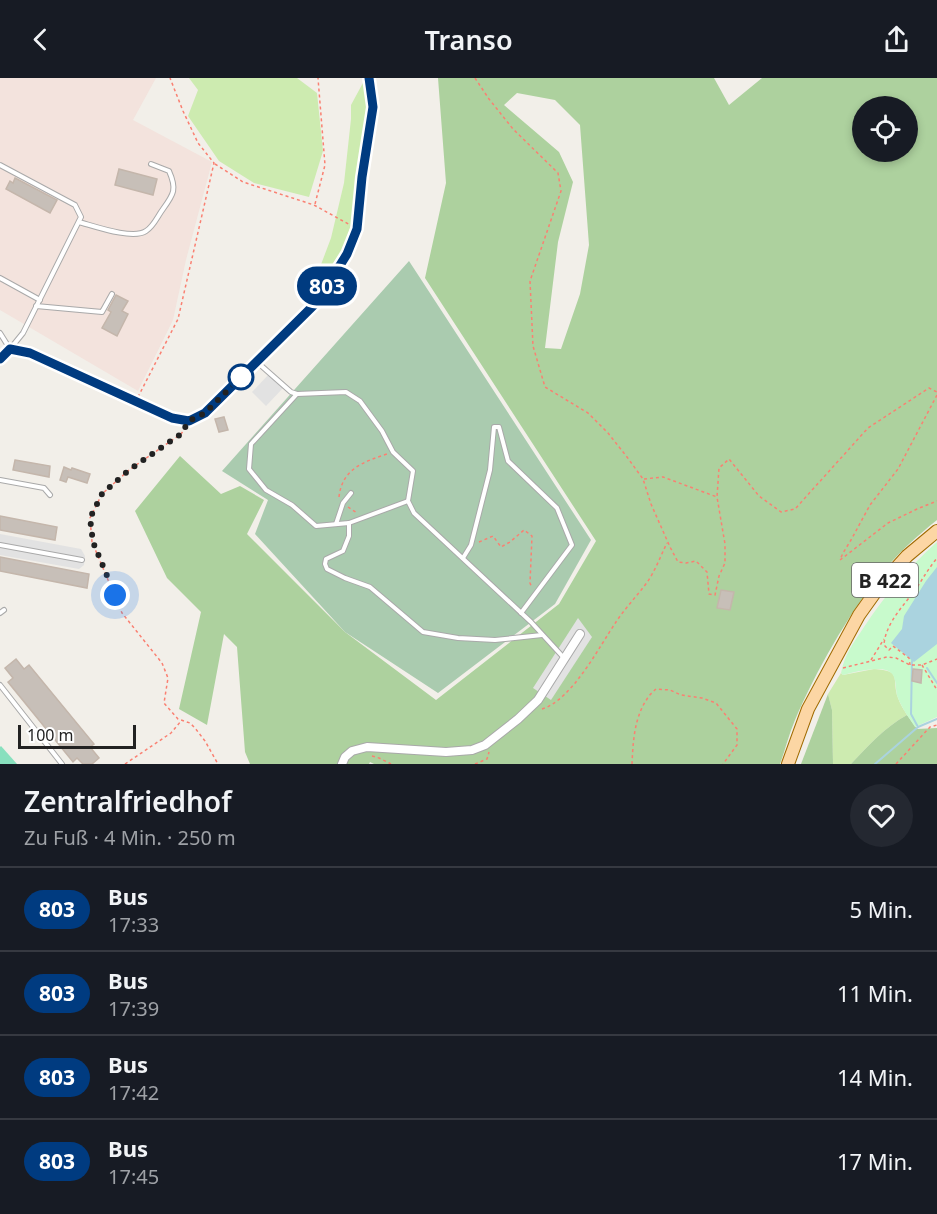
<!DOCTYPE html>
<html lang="de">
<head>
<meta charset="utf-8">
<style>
  :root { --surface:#171b24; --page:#242831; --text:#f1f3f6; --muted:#9ea1a6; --line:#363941 }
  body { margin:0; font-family:"Noto Sans",sans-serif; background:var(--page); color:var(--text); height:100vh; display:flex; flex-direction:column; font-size:22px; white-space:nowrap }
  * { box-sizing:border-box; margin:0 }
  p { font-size:20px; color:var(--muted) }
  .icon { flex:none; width:33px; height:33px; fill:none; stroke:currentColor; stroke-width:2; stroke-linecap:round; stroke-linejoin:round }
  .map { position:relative; height:686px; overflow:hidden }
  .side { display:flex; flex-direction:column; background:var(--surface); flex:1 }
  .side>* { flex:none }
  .badge { padding:0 12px; border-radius:20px; font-size:21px; line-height:39px }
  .controls { position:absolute; left:852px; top:18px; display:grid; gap:12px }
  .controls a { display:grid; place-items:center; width:66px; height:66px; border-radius:50%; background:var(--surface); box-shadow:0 3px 9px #0003; font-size:30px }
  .scale { position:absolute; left:18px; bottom:15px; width:118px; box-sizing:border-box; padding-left:6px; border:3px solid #222; border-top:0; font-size:16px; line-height:21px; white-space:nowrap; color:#222; -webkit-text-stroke:4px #fff; paint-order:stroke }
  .you { position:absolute; width:30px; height:30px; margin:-15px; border:4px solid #fff; border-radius:50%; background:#1a73e8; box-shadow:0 0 0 9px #1a73e833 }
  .map>.badge { position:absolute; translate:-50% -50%; box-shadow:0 0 0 3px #fff }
  .round { display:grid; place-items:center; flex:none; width:63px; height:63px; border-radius:32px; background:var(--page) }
  .summary { display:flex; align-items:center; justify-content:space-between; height:102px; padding:0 24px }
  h1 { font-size:28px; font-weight:600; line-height:45px }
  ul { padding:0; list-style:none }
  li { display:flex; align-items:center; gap:18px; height:84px; padding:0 24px; border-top:2px solid var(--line) }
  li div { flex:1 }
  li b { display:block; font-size:22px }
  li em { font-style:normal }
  li .badge { min-width:66px; font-weight:700; text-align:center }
  header { display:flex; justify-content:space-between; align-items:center; height:78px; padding:0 24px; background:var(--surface); font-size:27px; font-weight:600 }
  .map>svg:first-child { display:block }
  .military { fill:#f3e3dd }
  .grass { fill:#cdebb0 }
  .forest { fill:#add19e; fill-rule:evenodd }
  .cemetery { fill:#aacbaf }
  .park { fill:#c8facc }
  .pitch { fill:#88e0be }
  .parking { fill:#e2e2e2 }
  .water { fill:#aad3df }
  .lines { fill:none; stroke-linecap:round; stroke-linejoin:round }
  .stream { stroke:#aad3df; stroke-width:2 }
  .building { fill:#c7bfb8; stroke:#c4b6ab; stroke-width:1.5 }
  .lane-casing { stroke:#a9a9a9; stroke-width:6 }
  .street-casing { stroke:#a9a9a9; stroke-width:10 }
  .primary-casing { stroke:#a06b00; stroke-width:14 }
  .path { stroke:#fa8072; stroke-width:1.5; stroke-dasharray:3 3; stroke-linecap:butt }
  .lane { stroke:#fff; stroke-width:4 }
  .street { stroke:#fff; stroke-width:8 }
  .primary { stroke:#fcd6a4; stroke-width:12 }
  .line-casing { stroke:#fff; stroke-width:14 }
  .line { stroke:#003b80; stroke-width:9 }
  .walk { stroke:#222; stroke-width:6; stroke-dasharray:0 10.8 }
  .stop-dot { fill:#fff; stroke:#003b80; stroke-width:3 }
  .labels { text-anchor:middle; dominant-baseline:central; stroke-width:6; stroke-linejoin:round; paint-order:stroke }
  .shield { fill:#fff; stroke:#646464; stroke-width:1.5 }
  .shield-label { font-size:20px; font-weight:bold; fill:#222 }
</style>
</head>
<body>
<header><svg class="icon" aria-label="back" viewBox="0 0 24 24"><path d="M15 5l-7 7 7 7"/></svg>Transo<svg class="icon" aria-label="share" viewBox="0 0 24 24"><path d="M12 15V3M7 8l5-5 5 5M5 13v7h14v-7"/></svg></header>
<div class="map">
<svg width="937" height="686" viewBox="0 0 937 686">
  <rect width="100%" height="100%" fill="#f2efe9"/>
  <!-- military -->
  <path class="military" d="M0 0H156L133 42 212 84 186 182 173 242 138 313 0 232Z"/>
  <!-- grass -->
  <g class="grass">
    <path d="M189 0H297L317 15 323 73 309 119 254 105 219 83 188 38 198 12Z"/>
    <path d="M364 3 369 41 354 138 341 178 316 217 311 213 331 160 344 105 351 41V27Z"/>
    <path d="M874 591C903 593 891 600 898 620 900 626 904 632 907 637 885 649 868 668 851 686H833L832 632 828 616 841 595 843 597Z"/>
  </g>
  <!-- forest -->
  <g class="forest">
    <path d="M438 0H714L729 27 762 0H937V442C917 458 897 476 881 496 848 536 815 595 795 642 789 656 785 672 780 686H374L370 684 369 686H250L245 674 237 569 224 556 207 647 179 631 201 534 167 500 135 433 180 378 221 416 240 408 264 422 247 456 345 554 436 622 559 526 596 463 425 200 446 105ZM517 15 555 22 580 47 589 167 580 216 561 271 545 270 558 164 573 104 559 74 504 27ZM862 28H908V74H862Z"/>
    <path d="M828 616 832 632 833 686H801Z"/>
    <path d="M907 637 917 651 937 650V686H851C868 668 885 649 907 637Z"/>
  </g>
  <!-- cemetery -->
  <path class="cemetery" d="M409 183 591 462 555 526 438 615 345 554 255 456 268 422 222 393Z"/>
  <!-- park -->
  <path class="park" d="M937 464V639L915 649C909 640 902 630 898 620 895 613 897 604 893 597 886 585 855 594 843 597L841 595C845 575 853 566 864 549 885 517 908 490 937 464Z"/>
  <!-- pitch -->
  <path class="pitch" d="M1 668 17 686H0V669Z"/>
  <!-- parking -->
  <g class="parking">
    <path d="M270 295 284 309 266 328 252 314Z"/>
    <path d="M0 456 81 471 85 478 84 487 79 491 0 477Z"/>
    <path d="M578 540 592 559 551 622 533 610Z"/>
  </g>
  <!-- water -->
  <path class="water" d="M937 489V566L914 584 891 565 902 551 904 538 926 503Z"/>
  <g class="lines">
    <!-- stream -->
    <g class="stream">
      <path d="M914 580 912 583 911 636 918 649"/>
      <path d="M927 590 937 605"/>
      <path d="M875 686 918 649 937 641"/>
    </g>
  </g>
  <!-- building -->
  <g class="building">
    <path d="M119 91 157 101 153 117 115 107Z"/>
    <path d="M15 100 57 122 50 135 6 111 10 103 13 105Z"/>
    <path d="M116 217 128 223 122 233 128 236 117 258 102 250 111 234 108 232Z"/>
    <path d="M224 339 228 352 219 354 215 341Z"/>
    <path d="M15 382 50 388 49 399 13 392Z"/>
    <path d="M64 389 71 392 72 390 90 396 87 405 68 399 66 404 60 402Z"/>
    <path d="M0 438 57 449 55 462 0 452Z"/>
    <path d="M0 479 89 496 87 510 0 493Z"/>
    <path d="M721 512 734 514 730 532 717 530Z"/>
    <path d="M16 581 24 591 29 587 94 666 90 669 99 680 92 686H83L77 680 73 684 8 604 13 600 5 590Z"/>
    <path d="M913 591 922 592 921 605 912 603Z"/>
  </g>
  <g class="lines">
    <defs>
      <g id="lane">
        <path d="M0 87 75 127 81 139 23 255 10 271 0 255"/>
        <path d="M79 144C94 148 133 162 146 153 154 148 157 139 163 131 174 116 177 111 169 93L151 86"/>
        <path d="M0 200 40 222"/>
        <path d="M36 228 102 234 112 216"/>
        <path d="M0 281 10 271 30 275 172 340 189 343 205 335 317 224 347 176 358 151 362 99 373 29 369 0"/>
        <path d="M257 284 291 314 297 316 346 314 360 323 382 353 393 374 413 393 408 423 414 435 531 544 564 580"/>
        <path d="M297 316 251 366 249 391 266 412 292 427 316 448 349 445 408 423"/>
        <path d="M0 402 44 410 50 417"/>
        <path d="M349 445V458L343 473 326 481 325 486 327 491 345 500 370 509 423 554 458 560 495 562 542 557"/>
        <path d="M336 446 343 425 351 415"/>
        <path d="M0 467 82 482"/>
        <path d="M463 480 471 467 490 392 494 349H499L508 383 557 430 572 467 521 535"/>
        <path d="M0 535 4 532"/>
        <path d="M0 607 62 686"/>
      </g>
      <path id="street" d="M342 686 345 679 352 673 367 669 446 674 472 672 485 667 518 641 538 622 580 556"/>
      <path id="primary" d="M788 686 808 631 859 537 879 509 907 478 937 453"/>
    </defs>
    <!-- lane casing -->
    <use href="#lane" class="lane-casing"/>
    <!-- street casing -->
    <use href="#street" class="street-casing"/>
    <!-- primary casing -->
    <use href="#primary" class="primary-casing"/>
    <!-- path -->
    <g class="path">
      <path d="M475 0 489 21 513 51 558 95 561 113 530 203 533 268 545 309 588 335 608 355 627 379 643 401 651 426 670 469 678 484 686 485 696 483 707 494 709 516 715 517 719 498 725 485V466L717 419 719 390 729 381 759 418 781 434 795 431 868 350 929 310 937 314"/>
      <path d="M215 86 243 104 314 127 352 148"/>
      <path d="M315 126 325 87 318 0"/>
      <path d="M937 317 898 391 870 427 851 462 843 475 840 482 888 445 917 431 937 423"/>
      <path d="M138 319 178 241 214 85 198 65 183 33 170 0"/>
      <path d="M186 349 181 356 129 392 102 416 90 440 92 464 122 535 162 585 168 600 164 625 178 641 190 645 195 650 205 663 218 686"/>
      <path d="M644 401 663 399 717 419"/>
      <path d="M339 419C342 391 363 384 387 376"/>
      <path d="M348 429 357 435"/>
      <path d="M479 464 493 458 501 469 510 464 524 452 532 458 530 505 532 510"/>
      <path d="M871 582 884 561"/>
      <path d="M910 587 909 580 893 568 889 572 884 567C885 546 904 527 916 511 923 500 929 490 937 480"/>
      <path d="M922 587 937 612"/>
      <path d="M843 590 887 579 896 580 910 587H922L937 581"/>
      <path d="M542 631C572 622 599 569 616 544 626 529 638 517 648 503 656 491 661 477 667 465"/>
      <path d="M372 678 379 680 391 686"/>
      <path d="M125 686 171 655 181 643"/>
      <path d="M475 686 487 681 489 674"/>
      <path d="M632 686C633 665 634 640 647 621 649 617 653 614 656 611L670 612 681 617 702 620 716 625 737 651V667L723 686"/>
      <path d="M896 686 930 649 937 647"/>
    </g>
    <!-- lane -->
    <use href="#lane" class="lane"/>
    <!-- street -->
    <use href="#street" class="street"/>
    <!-- primary -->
    <use href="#primary" class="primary"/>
  </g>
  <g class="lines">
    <defs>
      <path id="line" d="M0 281 10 271 30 275 172 340 189 343 205 335 317 224 347 176 357 151 362 99 373 29 369 0"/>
    </defs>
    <!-- line casing -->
    <use href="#line" class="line-casing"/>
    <!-- line -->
    <use href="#line" class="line"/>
    <!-- walk -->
    <path class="walk" d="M115 517 93 464 90 440 102 416 129 392 181 356 189 343 205 335 242 298 241 299"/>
  </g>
  <!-- markers -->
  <circle class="stop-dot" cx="241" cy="299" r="12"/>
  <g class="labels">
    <!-- shield labels -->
    <rect class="shield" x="852" y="485" width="66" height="34" rx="4.5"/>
    <g class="shield-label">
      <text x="885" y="502">B 422</text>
    </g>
  </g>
</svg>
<div class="controls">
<a><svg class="icon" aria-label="locate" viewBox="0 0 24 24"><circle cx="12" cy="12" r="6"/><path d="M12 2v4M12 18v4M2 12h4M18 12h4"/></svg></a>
</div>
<div class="scale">100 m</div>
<div class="you" style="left:115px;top:517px"></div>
<b class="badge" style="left:327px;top:208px;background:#003b80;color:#fff">803</b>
</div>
<section class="side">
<div class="summary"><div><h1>Zentralfriedhof</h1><p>Zu Fuß · 4 Min. · 250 m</p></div><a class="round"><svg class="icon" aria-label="heart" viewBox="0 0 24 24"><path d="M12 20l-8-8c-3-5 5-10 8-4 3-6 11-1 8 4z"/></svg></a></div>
<ul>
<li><span class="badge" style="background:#003b80;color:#fff">803</span><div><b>Bus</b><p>17:33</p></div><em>5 Min.</em></li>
<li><span class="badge" style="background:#003b80;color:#fff">803</span><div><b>Bus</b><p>17:39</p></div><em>11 Min.</em></li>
<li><span class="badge" style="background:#003b80;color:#fff">803</span><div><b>Bus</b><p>17:42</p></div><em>14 Min.</em></li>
<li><span class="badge" style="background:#003b80;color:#fff">803</span><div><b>Bus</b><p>17:45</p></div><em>17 Min.</em></li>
</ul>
</section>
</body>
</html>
